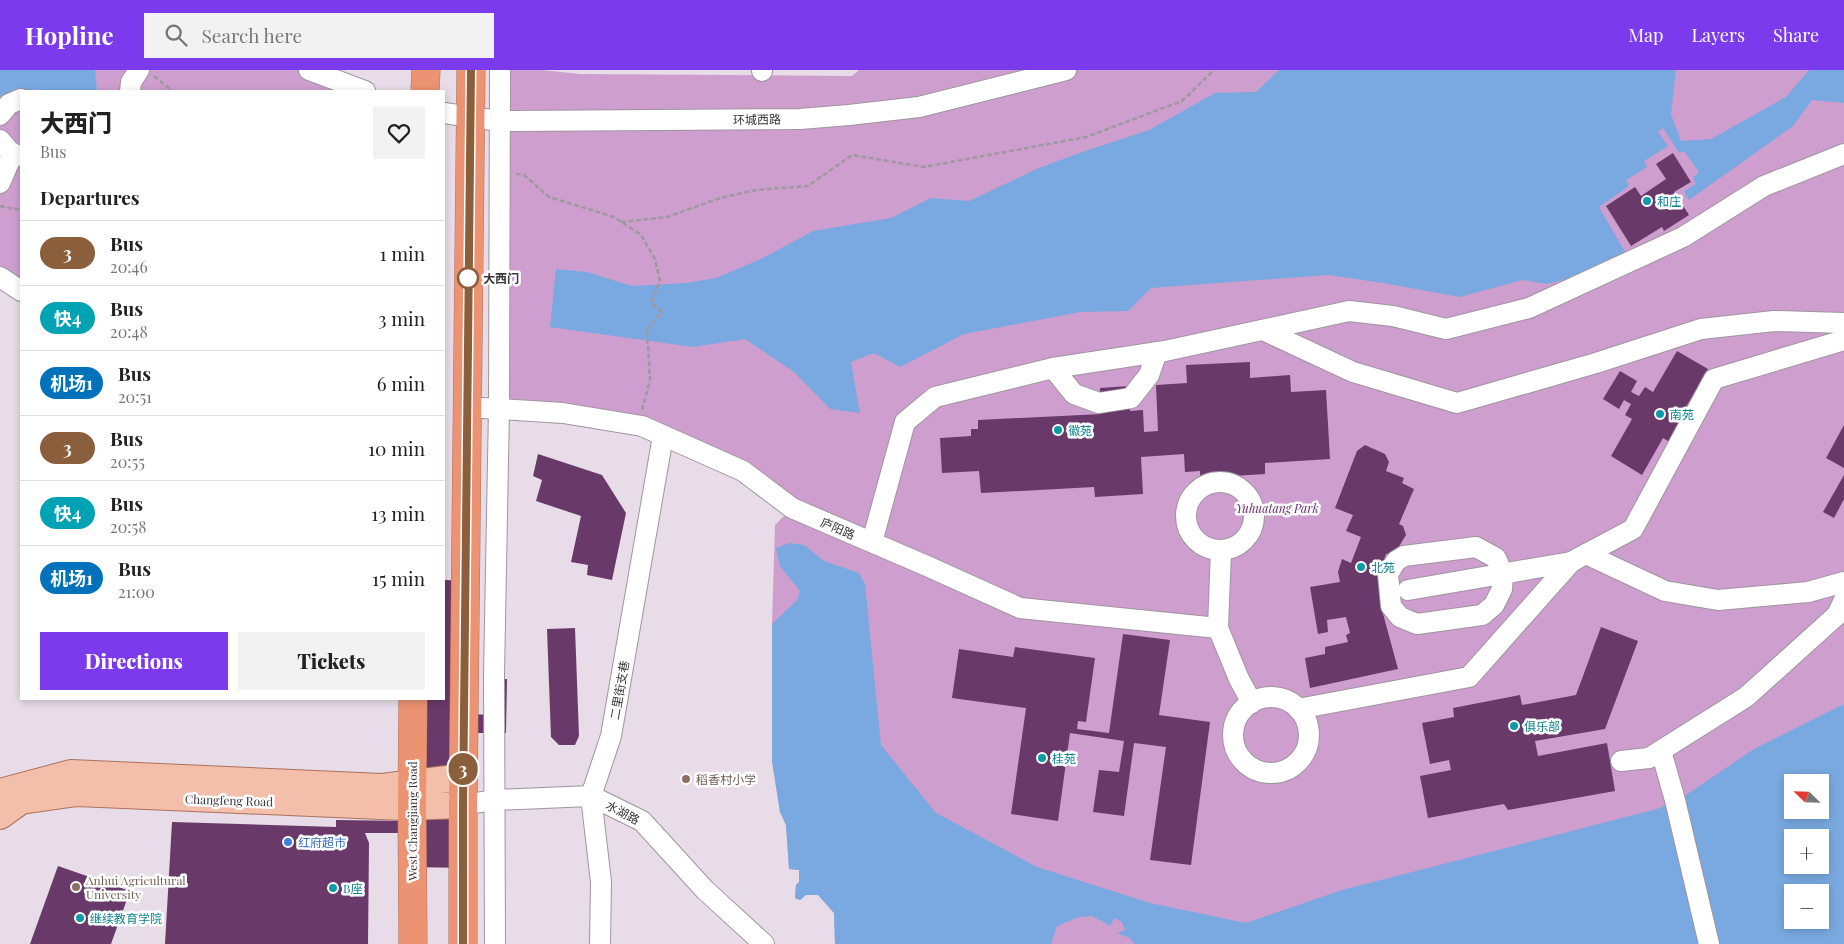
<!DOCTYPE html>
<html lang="en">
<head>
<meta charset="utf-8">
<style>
  :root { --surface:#fff; --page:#f2f2f2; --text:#222; --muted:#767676; --line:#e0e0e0; --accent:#7c3aed }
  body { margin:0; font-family:"Playfair Display","Noto Sans SC",serif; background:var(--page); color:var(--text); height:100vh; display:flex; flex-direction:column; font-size:19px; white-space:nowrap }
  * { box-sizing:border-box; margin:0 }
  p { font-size:16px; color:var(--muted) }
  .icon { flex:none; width:28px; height:28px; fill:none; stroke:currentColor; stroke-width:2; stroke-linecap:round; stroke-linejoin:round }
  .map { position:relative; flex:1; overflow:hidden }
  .drawer { position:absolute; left:20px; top:20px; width:425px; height:610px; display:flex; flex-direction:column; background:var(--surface); border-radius:0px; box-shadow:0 2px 8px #0003 }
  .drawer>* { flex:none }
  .badge { padding:0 10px; border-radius:16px; font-size:18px; line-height:32px }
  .needle { width:32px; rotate:293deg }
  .fabs { position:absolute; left:1784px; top:704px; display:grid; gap:10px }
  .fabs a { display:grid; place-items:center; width:45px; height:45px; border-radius:0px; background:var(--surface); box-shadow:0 2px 8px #0003; font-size:25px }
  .map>.badge { position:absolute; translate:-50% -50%; box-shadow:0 0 0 2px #fff }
  h2 { padding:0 20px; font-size:19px; line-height:45px }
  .round { display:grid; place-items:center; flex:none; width:52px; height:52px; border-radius:0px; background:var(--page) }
  .head { display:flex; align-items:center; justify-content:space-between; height:85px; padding:0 20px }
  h1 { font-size:24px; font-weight:800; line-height:38px }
  .action { display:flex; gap:10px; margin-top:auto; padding:10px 20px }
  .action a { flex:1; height:58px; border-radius:0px; background:var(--accent); color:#fff; font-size:20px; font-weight:800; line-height:58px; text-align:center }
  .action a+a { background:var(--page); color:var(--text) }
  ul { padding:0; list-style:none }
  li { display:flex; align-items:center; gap:15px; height:65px; padding:0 20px; border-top:1px solid var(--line) }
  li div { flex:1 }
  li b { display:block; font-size:19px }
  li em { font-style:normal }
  li .badge { min-width:55px; font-weight:700; text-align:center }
  header { display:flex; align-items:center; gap:30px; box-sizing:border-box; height:70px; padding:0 25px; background:var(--accent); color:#fff }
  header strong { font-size:24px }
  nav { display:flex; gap:28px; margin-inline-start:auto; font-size:18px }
  .search { width:350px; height:45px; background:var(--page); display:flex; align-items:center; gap:12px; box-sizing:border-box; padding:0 18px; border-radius:0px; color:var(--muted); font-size:19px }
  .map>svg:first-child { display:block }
  .green { fill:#ce9ecf; fill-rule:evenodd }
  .water { fill:#79a9e0; fill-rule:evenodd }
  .building { fill:#683969 }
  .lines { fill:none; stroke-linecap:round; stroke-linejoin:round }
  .minor-casing { stroke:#9f959f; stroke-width:22 }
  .major-casing { stroke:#ad725e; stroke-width:28 }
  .highway-casing { stroke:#ad725e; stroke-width:29 }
  .path { stroke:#a098a0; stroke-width:2.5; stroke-dasharray:5 2.5; stroke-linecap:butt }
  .minor { stroke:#fff; stroke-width:20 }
  .major { stroke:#f3beaa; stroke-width:26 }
  .highway { stroke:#eb9372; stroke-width:28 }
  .line-casing { stroke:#fff; stroke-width:11 }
  .line { stroke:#8b5e3c; stroke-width:8 }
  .culture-dot { fill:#0f9aa8; stroke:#fff; stroke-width:2 }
  .stop-dot { fill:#fff; stroke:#8b5e3c; stroke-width:2.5 }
  .education-dot { fill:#8d6e63; stroke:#fff; stroke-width:2 }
  .shop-dot { fill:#3f7fe0; stroke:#fff; stroke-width:2 }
  .labels { text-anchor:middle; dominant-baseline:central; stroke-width:5; stroke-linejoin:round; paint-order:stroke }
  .street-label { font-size:12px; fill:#393539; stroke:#fff }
  .culture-label { font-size:12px; fill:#0d838f; stroke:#fff; text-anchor:start }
  .stop-label { font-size:12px; font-weight:bold; fill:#393539; stroke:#fff; text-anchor:start }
  .park-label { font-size:12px; font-style:italic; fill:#682a6b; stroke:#fff }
  .education-label { font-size:12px; fill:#785e54; stroke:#fff; text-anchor:start }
  .shop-label { font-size:12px; fill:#366cbe; stroke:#fff; text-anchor:start }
</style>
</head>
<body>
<header>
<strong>Hopline</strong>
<div class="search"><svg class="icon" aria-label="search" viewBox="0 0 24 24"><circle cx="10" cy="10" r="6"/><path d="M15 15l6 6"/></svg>Search here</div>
<nav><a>Map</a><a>Layers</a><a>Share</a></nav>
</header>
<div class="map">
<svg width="1844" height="874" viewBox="0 0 1844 874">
  <rect width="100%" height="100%" fill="#e7dce7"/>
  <!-- green -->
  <g class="green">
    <path d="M0 0H309L365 21H21V221L0 207Z"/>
    <path d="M500 0H542L580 4 852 6 859 0H1844V874H835L834 843 818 825H806L800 830 795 828 796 815 799 812V800L789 799 786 755 780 742 772 691V554L775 455 792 438 642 356 499 339ZM1792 712H1820V740H1792ZM1792 768H1820V795H1792ZM1792 822H1820V850H1792Z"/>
  </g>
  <!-- water -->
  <g class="water">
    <path d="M0 0H95L97 21H39L36 19 0 27Z"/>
    <path d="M1279 0H1676L1671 44 1681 71 1711 69 1786 27 1809 0H1844V33L1812 30 1793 56 1689 130 1684 121 1696 114 1693 107 1699 102 1684 81 1679 83 1663 58 1658 62 1668 76 1644 91 1647 97 1626 110 1629 116 1599 137 1628 187 1599 202 1546 214 1522 210 1460 227 1383 213 1328 205 1151 218 1128 241 1080 242 964 264 900 297 874 283 851 292 860 343 830 339 794 302 745 269 693 277 550 257 556 199 587 202 632 216 686 213 716 208 763 188 813 161 891 148 931 128 969 131 1039 98 1082 82 1149 60 1215 23 1256 22Z"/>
    <path d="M789 473 804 475 824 491 859 503 865 514 881 675 936 743 1037 797 1150 833 1246 853 1342 820 1657 739 1683 727 1754 679 1844 634V874H1135L1130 868 1117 863 1125 860 1122 852 1114 848 1110 856 1092 846 1079 847 1057 856 1051 874H835L834 843 818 825H806L800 830 795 828 796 815 799 812V800L789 799 786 755 780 742 772 691V554L797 530 800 521 780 496 776 478ZM1792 712H1820V740H1792ZM1792 768H1820V795H1792ZM1792 822H1820V850H1792Z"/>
  </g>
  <!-- building -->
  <g class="building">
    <path d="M1673 83 1691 112 1674 122 1689 145 1664 161 1662 157 1631 176 1606 136 1635 117 1641 126 1666 109 1656 94Z"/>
    <path d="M1677 281 1708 299 1686 337 1696 343 1676 376 1663 368 1642 405 1611 386 1632 349 1625 345 1631 334 1624 330 1619 339 1603 329 1620 301 1637 311 1631 322 1639 326 1645 317 1653 322Z"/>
    <path d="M1250 292V308L1290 305 1291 322 1326 320 1330 389 1265 393V404L1200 408V401L1185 402 1184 384 1141 387 1143 424 1095 427 1094 417 981 423 979 401 942 403 940 368 971 366V359H978V350L1101 344 1100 318 1129 316 1130 341 1143 340 1144 362 1158 361 1156 315 1187 313 1186 295Z"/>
    <path d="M1844 355V398L1826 388Z"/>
    <path d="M1365 375 1385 384 1389 392 1386 401 1404 408 1402 413 1414 419 1399 454 1403 456 1406 465 1395 483 1386 484 1380 503 1391 536 1382 540 1398 599 1310 618 1305 588 1325 584V577L1348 572 1346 565 1350 563 1346 547 1327 550 1328 562 1318 564 1310 517 1340 512 1338 502 1342 489 1351 493 1361 467 1346 461 1353 445 1335 438 1357 381Z"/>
    <path d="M538 384 602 405 626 443 612 510 587 505 588 495 571 492 581 446 536 431 542 410 533 406Z"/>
    <path d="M1844 405V429L1834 448 1823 442Z"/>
    <path d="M444 510 474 511 472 644 490 645V609H507L506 663H471L468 798 409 797 410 763H365L369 773 368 874H165L172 752 336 757V750L408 751 411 629H444Z"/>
    <path d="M1601 557 1638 571 1605 659 1535 671 1538 686 1607 673 1615 721 1508 740 1504 734 1428 748 1420 706 1451 700 1449 690 1430 694 1422 653 1454 647 1453 638 1520 625 1522 635 1576 625Z"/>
    <path d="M575 558 579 666 575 675H559L551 667 547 559Z"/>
    <path d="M1123 564 1170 570 1159 645 1210 652 1191 795 1150 790 1166 677 1134 673 1124 746 1093 742 1099 700 1119 702 1124 671 1070 663 1058 751 1011 744 1026 638 952 628 959 579 1013 587 1015 577 1095 588 1086 652 1078 651 1077 659 1109 663Z"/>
    <path d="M58 796 130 821 111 874H30Z"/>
  </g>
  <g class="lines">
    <defs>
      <g id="minor">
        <path d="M309 0 365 21"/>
        <path d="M762 1V0"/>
        <path d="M130 21 131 12 139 0"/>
        <path d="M444 43 499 51H513L800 49 849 45 919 37 1066 0"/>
        <path d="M0 45 9 34 21 29"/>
        <path d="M0 70 11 83 21 86"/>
        <path d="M0 113 13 83"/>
        <path d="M0 207 21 221"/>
        <path d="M1263 260 1353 302 1457 333 1596 293 1701 259 1774 251 1844 253"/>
        <path d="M1053 298 1074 324 1099 333 1131 328 1149 305 1157 282"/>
        <path d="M466 337 563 343 642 356 743 401 792 438 927 496 1020 538 1218 558"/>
        <circle cx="1220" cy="446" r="34"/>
        <path d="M872 472 905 352 935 327 1053 298 1165 281 1349 241 1393 246 1446 259 1529 238 1683 167 1764 116 1844 84"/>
        <path d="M1476 477 1496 488 1503 504 1502 519 1494 535 1482 545 1417 554 1400 547 1391 536 1388 504 1396 491 1404 486Z"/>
        <path d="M1221 480 1218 558 1239 609 1252 633"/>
        <path d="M1586 484 1665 521 1718 530 1808 522 1844 512"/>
        <path d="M1408 520 1571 492"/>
        <circle cx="1271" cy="665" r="38"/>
        <path d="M1298 639 1469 607 1571 492 1633 459 1714 309 1844 270"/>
        <path d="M1661 681 1675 730 1709 874"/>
        <path d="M1621 691 1649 688 1746 627 1837 545 1844 530"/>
        <path d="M463 735 494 730 591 726 642 751 705 820 764 874"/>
        <path d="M495 874 494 605 499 339 500 0"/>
        <path d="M600 874 601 812 591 726 611 666 663 366"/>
      </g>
      <g id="major">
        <path d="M0 722 71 703 382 717 463 707"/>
        <path d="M0 746 21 731 77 723 404 737 463 735"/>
      </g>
      <g id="highway">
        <path d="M425 21 426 0"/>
        <path d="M413 874 412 737 413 629"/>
        <path d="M463 874V735L471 0"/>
      </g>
    </defs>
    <!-- minor casing -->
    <use href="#minor" class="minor-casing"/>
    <!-- major casing -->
    <use href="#major" class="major-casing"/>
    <!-- highway casing -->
    <use href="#highway" class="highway-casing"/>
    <!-- path -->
    <g class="path">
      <path d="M154 6 172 21"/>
      <path d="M516 104 524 105 549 127 614 147 641 165 655 189 660 211 651 232 662 242 646 261 648 276 650 310 642 340"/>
      <path d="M0 136 21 140"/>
      <path d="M621 152 667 147 720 128 756 120 808 116 852 85 924 97 1086 67 1182 31 1214 0"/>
    </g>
    <!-- minor -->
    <use href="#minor" class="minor"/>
    <!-- major -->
    <use href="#major" class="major"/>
    <!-- highway -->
    <use href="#highway" class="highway"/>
  </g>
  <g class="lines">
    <defs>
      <path id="line" d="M463 874V735L471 0"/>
    </defs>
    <!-- line casing -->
    <use href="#line" class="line-casing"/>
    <!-- line -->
    <use href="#line" class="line"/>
  </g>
  <!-- markers -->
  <g class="culture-dot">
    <circle cx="1647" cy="131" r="5"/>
    <circle cx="1660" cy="344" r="5"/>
    <circle cx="1058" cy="360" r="5"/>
    <circle cx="1361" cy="497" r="5"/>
    <circle cx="1514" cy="656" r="5"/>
    <circle cx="1042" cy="688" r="5"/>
    <circle cx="333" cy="818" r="5"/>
    <circle cx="80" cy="848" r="5"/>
  </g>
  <circle class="stop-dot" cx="468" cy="208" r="10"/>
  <g class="education-dot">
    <circle cx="686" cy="709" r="5"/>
    <circle cx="76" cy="817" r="5"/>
  </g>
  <circle class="shop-dot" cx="288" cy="772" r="5"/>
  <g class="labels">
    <!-- street labels -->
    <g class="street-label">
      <text transform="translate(757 49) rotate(-1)">环城西路</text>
      <text transform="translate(838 458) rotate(23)">庐阳路</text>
      <text transform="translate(619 620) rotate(-80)">二里街支巷</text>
      <text transform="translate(229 730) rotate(2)">Changfeng Road</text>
      <text transform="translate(623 742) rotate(28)">水湖路</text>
      <text transform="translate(412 751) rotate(-90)">West Changjiang Road</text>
    </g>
    <!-- culture labels -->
    <g class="culture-label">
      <text x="1657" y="131">和庄</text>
      <text x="1670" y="344">南苑</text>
      <text x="1068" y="360">徽苑</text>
      <text x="1371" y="497">北苑</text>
      <text x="1524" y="656">俱乐部</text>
      <text x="1052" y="688">桂苑</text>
      <text x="343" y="818">B座</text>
      <text x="90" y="848">继续教育学院</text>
    </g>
    <!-- stop labels -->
    <g class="stop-label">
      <text x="483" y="208">大西门</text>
    </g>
    <!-- park labels -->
    <g class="park-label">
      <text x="1277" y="438">Yuhuatang Park</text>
    </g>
    <!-- education labels -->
    <g class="education-label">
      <text x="696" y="709">稻香村小学</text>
      <text x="86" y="810">Anhui Agricultural<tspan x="86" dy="14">University</tspan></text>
    </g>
    <!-- shop labels -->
    <g class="shop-label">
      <text x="298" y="772">红府超市</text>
    </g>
  </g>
</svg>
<div class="fabs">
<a><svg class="needle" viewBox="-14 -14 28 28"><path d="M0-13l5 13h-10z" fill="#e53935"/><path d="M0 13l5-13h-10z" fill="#767676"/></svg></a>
<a>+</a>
<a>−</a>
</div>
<b class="badge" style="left:463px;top:699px;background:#8b5e3c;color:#fff">3</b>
<section class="drawer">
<div class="head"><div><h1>大西门</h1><p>Bus</p></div><a class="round"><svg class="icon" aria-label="heart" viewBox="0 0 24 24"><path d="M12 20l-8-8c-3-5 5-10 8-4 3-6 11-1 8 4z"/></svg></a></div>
<h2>Departures</h2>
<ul>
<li><span class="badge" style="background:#8b5e3c;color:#fff">3</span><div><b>Bus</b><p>20:46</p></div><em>1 min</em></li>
<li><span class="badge" style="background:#00a3b4;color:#fff">快4</span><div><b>Bus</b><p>20:48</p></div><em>3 min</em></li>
<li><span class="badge" style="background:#0072bc;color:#fff">机场1</span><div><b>Bus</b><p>20:51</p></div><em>6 min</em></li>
<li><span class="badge" style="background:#8b5e3c;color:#fff">3</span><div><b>Bus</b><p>20:55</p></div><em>10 min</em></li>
<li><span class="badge" style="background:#00a3b4;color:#fff">快4</span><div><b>Bus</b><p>20:58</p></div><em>13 min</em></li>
<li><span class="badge" style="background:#0072bc;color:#fff">机场1</span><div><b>Bus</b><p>21:00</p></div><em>15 min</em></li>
</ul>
<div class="action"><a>Directions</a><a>Tickets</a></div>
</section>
</div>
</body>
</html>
